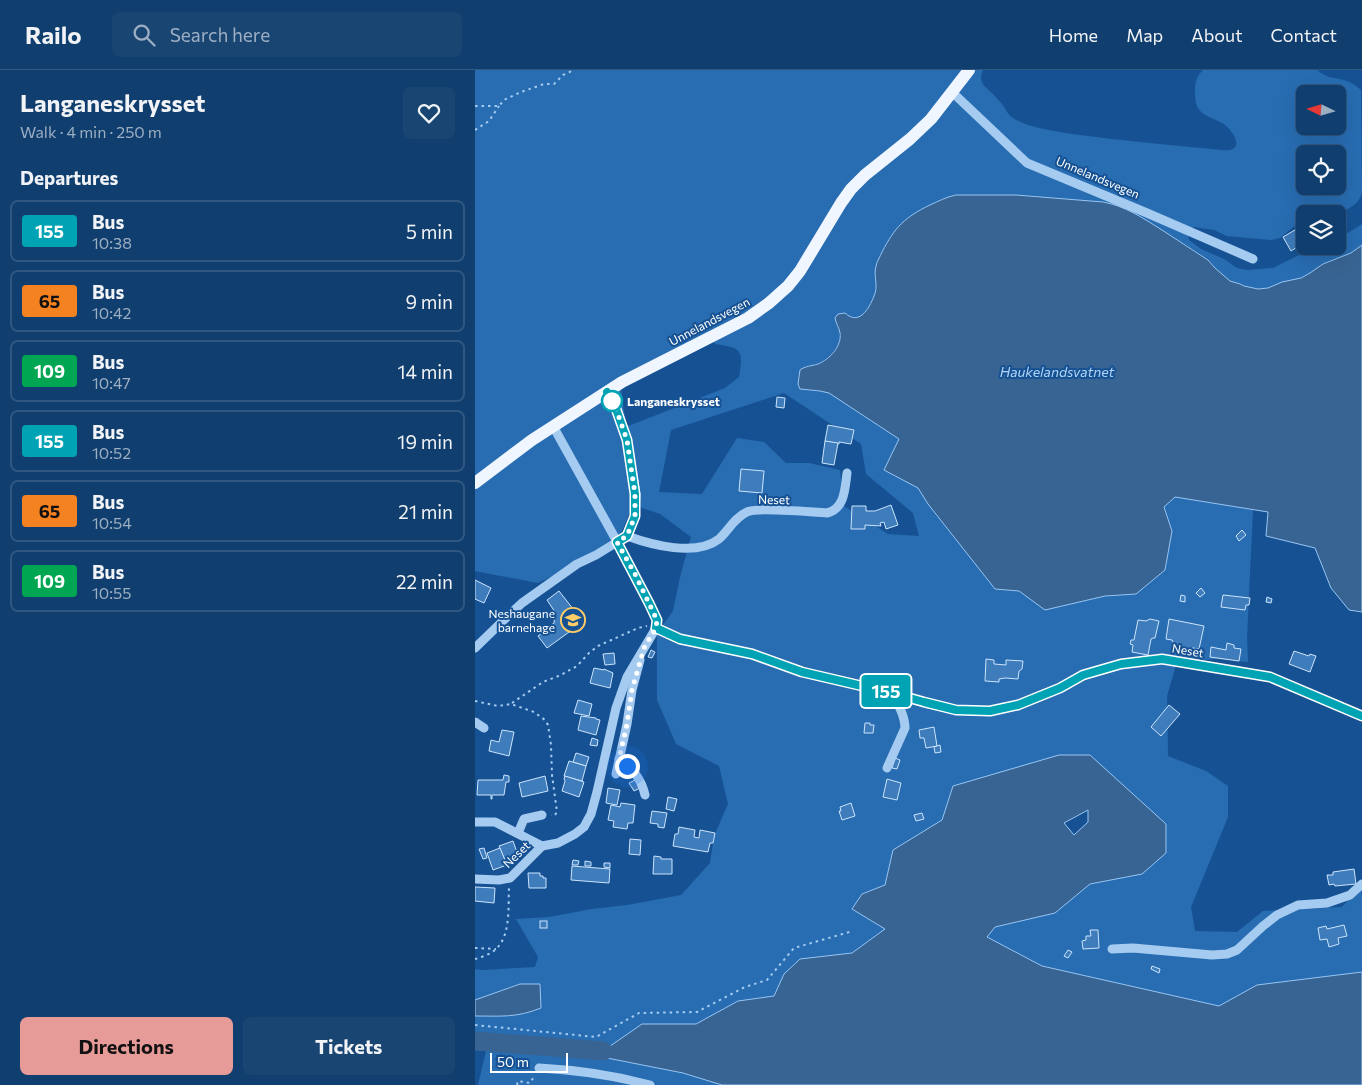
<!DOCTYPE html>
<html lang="en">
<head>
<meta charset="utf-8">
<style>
  :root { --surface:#103e6e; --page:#194573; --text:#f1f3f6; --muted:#9caec2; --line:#305781; --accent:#e69b98 }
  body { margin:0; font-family:Commissioner,sans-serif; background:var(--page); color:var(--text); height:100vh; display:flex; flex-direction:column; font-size:19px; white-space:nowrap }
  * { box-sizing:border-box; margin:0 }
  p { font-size:16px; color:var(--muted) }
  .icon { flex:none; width:28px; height:28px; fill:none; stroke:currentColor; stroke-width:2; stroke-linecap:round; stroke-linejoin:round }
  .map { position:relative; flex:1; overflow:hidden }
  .side { display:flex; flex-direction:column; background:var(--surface); width:475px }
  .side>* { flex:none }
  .badge { padding:0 10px; border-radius:4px; font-size:18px; line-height:32px }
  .needle { width:32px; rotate:275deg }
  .tools { position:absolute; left:821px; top:15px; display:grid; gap:10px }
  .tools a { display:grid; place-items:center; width:50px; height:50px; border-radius:8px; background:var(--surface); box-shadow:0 5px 20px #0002,0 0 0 1px var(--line); font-size:25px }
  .scale { position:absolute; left:15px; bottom:12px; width:78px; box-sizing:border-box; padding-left:5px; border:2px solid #fff; border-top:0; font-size:14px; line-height:18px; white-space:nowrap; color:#fff; -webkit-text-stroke:4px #165293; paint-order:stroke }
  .you { position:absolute; width:25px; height:25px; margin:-12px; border:4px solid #fff; border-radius:50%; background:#1a73e8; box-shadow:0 0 0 8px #1a73e833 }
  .map>.badge { position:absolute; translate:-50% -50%; box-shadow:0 0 0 2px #fff }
  h2 { padding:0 20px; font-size:19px; line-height:45px }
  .round { display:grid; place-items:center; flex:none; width:52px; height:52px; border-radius:8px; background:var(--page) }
  .summary { display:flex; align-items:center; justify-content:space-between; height:85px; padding:0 20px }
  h1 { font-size:24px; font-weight:700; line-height:38px }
  .action { display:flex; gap:10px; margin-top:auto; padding:10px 20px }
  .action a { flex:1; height:58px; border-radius:8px; background:var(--accent); color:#111; font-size:20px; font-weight:700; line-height:58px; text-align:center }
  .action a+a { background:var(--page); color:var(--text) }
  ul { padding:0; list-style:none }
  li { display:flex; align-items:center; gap:15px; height:62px; margin:0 10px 8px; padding:0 10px; border:2px solid var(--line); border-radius:8px }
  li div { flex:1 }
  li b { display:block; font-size:19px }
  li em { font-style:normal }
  li .badge { min-width:55px; font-weight:700; text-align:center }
  header { display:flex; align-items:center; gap:30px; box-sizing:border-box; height:70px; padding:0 25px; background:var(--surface); border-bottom:1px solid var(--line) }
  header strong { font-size:24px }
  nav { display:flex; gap:28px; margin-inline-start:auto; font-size:18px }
  .search { width:350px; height:45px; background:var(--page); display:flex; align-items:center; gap:12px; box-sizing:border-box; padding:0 18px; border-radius:8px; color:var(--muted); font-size:19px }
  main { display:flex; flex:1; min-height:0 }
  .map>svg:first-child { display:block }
  .green { fill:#286db2; fill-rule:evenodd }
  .water { fill:#386493; stroke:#98c6f4; fill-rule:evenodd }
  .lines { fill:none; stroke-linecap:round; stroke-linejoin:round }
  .river { stroke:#386493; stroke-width:19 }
  .building { fill:#3e7cbb; stroke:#cce4fc }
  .path { stroke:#a5cbf1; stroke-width:2; stroke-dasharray:2.5 4; stroke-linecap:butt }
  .minor { stroke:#a5cbf1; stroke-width:9 }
  .major { stroke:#eff6ff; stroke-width:12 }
  .line-casing { stroke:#fff; stroke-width:11 }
  .line { stroke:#00a3b4; stroke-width:8 }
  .walk { stroke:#fff; stroke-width:5; stroke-dasharray:0 9 }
  .stop-dot { fill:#fff; stroke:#00a3b4; stroke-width:2.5 }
  .labels { text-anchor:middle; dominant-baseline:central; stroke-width:4; stroke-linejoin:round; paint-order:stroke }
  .street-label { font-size:12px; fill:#fff; stroke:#165293 }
  .stop-label { font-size:12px; font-weight:bold; fill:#fff; stroke:#165293; text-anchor:start }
  .poi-label { font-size:12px; fill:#fff; stroke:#165293; text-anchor:end }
  .water-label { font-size:14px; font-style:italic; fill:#b1d5f8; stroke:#165293 }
</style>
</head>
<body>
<header>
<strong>Railo</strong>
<div class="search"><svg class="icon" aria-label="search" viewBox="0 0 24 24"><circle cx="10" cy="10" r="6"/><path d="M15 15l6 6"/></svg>Search here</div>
<nav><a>Home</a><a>Map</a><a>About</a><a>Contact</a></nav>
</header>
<main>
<section class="side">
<div class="summary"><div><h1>Langaneskrysset</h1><p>Walk · 4 min · 250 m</p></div><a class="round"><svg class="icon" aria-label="heart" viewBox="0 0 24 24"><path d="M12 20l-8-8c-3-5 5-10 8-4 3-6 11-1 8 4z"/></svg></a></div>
<h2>Departures</h2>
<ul>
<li><span class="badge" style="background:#00a3b4;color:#fff">155</span><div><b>Bus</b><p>10:38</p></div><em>5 min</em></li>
<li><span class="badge" style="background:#f58220;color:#111">65</span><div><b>Bus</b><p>10:42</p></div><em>9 min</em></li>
<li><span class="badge" style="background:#00a651;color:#fff">109</span><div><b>Bus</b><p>10:47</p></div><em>14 min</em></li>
<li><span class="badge" style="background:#00a3b4;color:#fff">155</span><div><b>Bus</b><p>10:52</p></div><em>19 min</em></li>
<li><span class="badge" style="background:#f58220;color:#111">65</span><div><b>Bus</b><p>10:54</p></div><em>21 min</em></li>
<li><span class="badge" style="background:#00a651;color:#fff">109</span><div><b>Bus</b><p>10:55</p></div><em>22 min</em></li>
</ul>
<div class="action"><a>Directions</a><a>Tickets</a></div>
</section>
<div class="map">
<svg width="887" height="1015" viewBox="0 0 887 1015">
  <rect width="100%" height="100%" fill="#165293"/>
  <!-- green -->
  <path class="green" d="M0 0H508C502 13 511 17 519 25 522 29 526 32 529 37 532 41 533 45 538 48 554 58 579 61 597 64 647 71 697 75 747 80 750 80 755 81 758 79 767 74 756 60 751 56 749 53 744 52 741 50 725 43 720 40 720 21 720 12 722 6 728 0H842C851 8 858 7 869 10 876 12 881 16 886 20L887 123C880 146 849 144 830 144V151L821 155 805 168 796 170 752 166 739 160 719 157 713 160V164L714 170 726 179 749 189 762 198 772 200 798 198 822 186 848 176H862L863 169 887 154V175L876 183 848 194 835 203 826 208 807 212 793 218 783 219 769 216 765 214 755 211 740 198 733 189 671 150 628 132 541 125H481C471 127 464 131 455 135 430 147 420 157 407 182 405 187 402 191 401 196 398 206 404 216 399 226 394 239 384 256 369 243L363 244C358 251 363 254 364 262 368 275 355 288 344 293 339 295 334 296 329 297L325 319 345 321 354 323 424 369 409 400 443 418 453 434 520 519 544 521 570 539 630 526 661 524 690 500 697 461 689 437 700 427 778 440 772 568 773 592 743 589 702 592 692 626 693 686 731 701 753 716V747L716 837 720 861 762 862 788 841 867 837 887 815V902L782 915 744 936 567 896 512 867 520 857 580 843 615 814 667 804 615 685 478 716 467 750 418 780 410 815 387 824 377 839 411 859 377 883 325 889 309 904 299 926 263 931 221 954H167L127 987 208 1003 248 1015H3L12 977 125 987 114 982 0 964V946C26 946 41 948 66 938L65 914H44L0 930V899L8 900 60 897 63 887 41 849 74 847 117 839 152 835 206 825 235 793 239 766 253 734 244 696 201 674 182 630V563L198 541 205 507 216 467 185 444 158 435 141 475 63 513 0 501ZM830 24H862V56H830ZM830 84H862V116H830ZM238 271 240 274C266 278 269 279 264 307L250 318 151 357 145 309ZM309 323 386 374 391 404 438 443 444 466 413 464 369 436 365 400 334 393H311L289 372 262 368 227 424 184 422 196 360Z"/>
  <!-- water -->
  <g class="water">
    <path d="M481 125H541L628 132C650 136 668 148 687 160 702 170 718 180 733 190L740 198 755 211 765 214 769 216 783 219 793 218 807 212 826 208 835 203 848 194 876 183 887 175V542L874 540 856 518 840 478 791 466 793 442 700 427 689 437 697 461 690 500 661 524 630 526 570 540 544 521 520 519 453 434 443 418 409 400 424 369 354 323 345 321 325 319 323 314 325 300C330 296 337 296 343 294 355 289 367 276 365 263 364 257 361 254 360 248L363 244 370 243C384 256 394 239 399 226 404 216 398 206 401 196 402 191 405 187 407 182 420 157 430 147 455 135 464 131 471 127 481 125Z"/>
    <path d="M584 685H615L691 754V783L667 804 615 814 580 843 520 857 512 867 567 896 744 936 782 915 887 902V1015H247L208 1003 127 987 128 981 167 954H221L263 931 299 926 309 904 325 889 377 883 410 859 377 839 387 824 410 815 418 780 467 750 478 716ZM613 740V752L599 765 589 753Z"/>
    <path d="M45 914H65L66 938C41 948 26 946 0 946V930Z"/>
  </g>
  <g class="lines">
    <!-- river -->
    <path class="river" d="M0 971 128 981"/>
  </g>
  <!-- building -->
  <g class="building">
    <path d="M830 154V172L816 181 808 167Z"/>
    <path d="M302 327 310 328 309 338 301 337Z"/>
    <path d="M353 355 379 360 376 374 364 372V374L350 371Z"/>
    <path d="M350 371 363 373 359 395 347 393Z"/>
    <path d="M266 399 289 401 287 423 264 421Z"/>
    <path d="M416 435 423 455 411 459 409 452 405 453 406 456 390 455V459H376L377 436H391V441H400Z"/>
    <path d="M767 460 771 465 764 471 761 466Z"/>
    <path d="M0 510 16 518 9 533 0 529Z"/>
    <path d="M726 518 730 523 725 527 721 523Z"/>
    <path d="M84 521 102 544H105L103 557H101L72 578 63 566 79 553 80 542 72 530Z"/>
    <path d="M706 525 710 526V532L705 531Z"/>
    <path d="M748 525 775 528 774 535H771L770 540 746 537Z"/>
    <path d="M792 527 797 529 796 533 791 532Z"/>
    <path d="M675 549 684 551 680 568H678L676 569 673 585 657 582 658 575 655 574 656 570H659L663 550 671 551Z"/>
    <path d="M694 549 729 556 724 579 718 578 715 579 700 576 697 570 691 569Z"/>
    <path d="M752 573 759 575V578L766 579 764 591 735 587 736 577 751 580Z"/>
    <path d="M176 580 180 582 177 588 173 587Z"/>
    <path d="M819 581 834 586 835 584 841 586 835 602 814 594Z"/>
    <path d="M139 583 140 594 130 595 128 584Z"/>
    <path d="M511 589 519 590V594L531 595V590L548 591 547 599 544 601 543 609 530 608 524 609V612L510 611Z"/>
    <path d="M119 598 129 600V599L138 603 135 618 115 613Z"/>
    <path d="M103 630 117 634 114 646 99 643Z"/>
    <path d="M694 635 705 644 686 666 676 657Z"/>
    <path d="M106 646 121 648V649L125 650 121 665 103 660Z"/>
    <path d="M390 653H395V655H399L398 663H389Z"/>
    <path d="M459 657 462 676 451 678 449 668H445L444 660Z"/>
    <path d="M27 660 39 662 34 686 14 681 16 670 24 672Z"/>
    <path d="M117 668 123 670 122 676 115 675Z"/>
    <path d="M465 675 466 682 460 683 459 677Z"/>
    <path d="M101 683 114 687 111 696 98 692Z"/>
    <path d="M420 688 425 690 422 699 417 698Z"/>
    <path d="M94 691 111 696 107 711 89 706Z"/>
    <path d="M29 705 34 706V712H31L29 725H17V729H16V725H2L3 710H28Z"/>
    <path d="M70 706 73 721 47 727 44 713Z"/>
    <path d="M90 706 109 712 104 727 87 721 90 711 89 709Z"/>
    <path d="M412 709 426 713 422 730 408 727Z"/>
    <path d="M160 710 165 718 159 721 154 713Z"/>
    <path d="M133 718 145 720 142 735 131 733Z"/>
    <path d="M193 727 202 729 199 741 191 739Z"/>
    <path d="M146 733 160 735 158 753H153L152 759 138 757 139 751 133 750 136 735 145 737Z"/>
    <path d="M376 733 380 746 367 750 364 741H366L365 737Z"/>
    <path d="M177 741 192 743 189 758 183 757V754L175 753Z"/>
    <path d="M447 743 449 749 441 751 439 745Z"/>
    <path d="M204 757 220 760 219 767 224 768 225 760 240 763 238 773H235L233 782 198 776 200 764H203Z"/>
    <path d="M155 769 166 770 165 785 154 784Z"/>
    <path d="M38 771 44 788 31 793 24 776Z"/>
    <path d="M9 778 12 788 8 789 4 779Z"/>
    <path d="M25 778 32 795 18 800 12 783Z"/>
    <path d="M179 786 186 787V789H197V804H178Z"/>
    <path d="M98 790 104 791 103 795H97Z"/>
    <path d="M110 791 116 792V796H110Z"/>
    <path d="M129 793H135V798L129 797Z"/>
    <path d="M97 796 135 799 134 813 96 810Z"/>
    <path d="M879 799 881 814 860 816 859 814 854 815 852 805H858V802Z"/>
    <path d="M53 803H65V806H68V808H71V818H54Z"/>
    <path d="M0 817 20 818 19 833 0 831Z"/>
    <rect x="65" y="851" width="7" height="7"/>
    <path d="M869 855 872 866 863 868 864 874 854 877 852 869 845 870 843 858 851 856 852 859Z"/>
    <path d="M615 860H623L624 878 608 879 607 871 611 870V866H616Z"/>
    <path d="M593 880 597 882 593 888 589 886Z"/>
    <path d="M677 896 685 899 684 903 676 899Z"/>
  </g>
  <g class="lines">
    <!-- path -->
    <g class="path">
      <path d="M0 36H24L29 30 46 22 69 14H79L88 5 99 0"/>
      <path d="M0 60 14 51 24 36"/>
      <path d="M0 631 23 636 36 634 59 642 70 650 73 655 76 675 77 705 82 742 80 745H76"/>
      <path d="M37 633 68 612 86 605 102 596 114 583 123 576 163 558 172 556"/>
      <path d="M0 878 21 879"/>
      <path d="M0 889C7 887 16 884 21 879 36 865 33 837 34 818"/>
      <path d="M0 955 121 967 164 943 222 942 270 917 292 910 319 878 378 861"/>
      <path d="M42 1015 43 1011 55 1013 60 1005"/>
    </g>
    <!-- minor -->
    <g class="minor">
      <path d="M477 22 552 93 672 143 778 189"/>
      <path d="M152 466C177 475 221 487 244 469 254 460 259 448 272 442 281 437 338 442 352 443 370 439 370 418 372 403"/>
      <path d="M181 558 205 569 277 584 327 602 417 623 449 633 481 640 515 641 543 635 585 618 608 605 646 594 687 589 795 607 887 646"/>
      <path d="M0 578 33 546 47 533 102 494 121 485 152 466 160 446 161 424 152 370 140 336 132 322"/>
      <path d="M0 652 9 658"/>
      <path d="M144 689C157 696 167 711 170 725"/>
      <path d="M412 698 430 658C430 646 423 634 417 623"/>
      <path d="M141 704 152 654 157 620 165 590"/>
      <path d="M0 752H20L67 776 83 773 100 764 109 757 116 744 122 722 141 638 152 607 181 558 182 550 145 477 78 356"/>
      <path d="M43 763 49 749 67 745"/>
      <path d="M0 809 24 810 35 808 67 776"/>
      <path d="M637 879 658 878 737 885 752 884 762 880 788 856 802 845 823 835 852 833 875 825 887 814"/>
      <path d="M64 998C102 1000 138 1005 175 1015"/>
    </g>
    <!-- major -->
    <path class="major" d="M0 413 57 370 147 312 273 248 294 233 313 216 325 201 366 133 376 119 390 105 435 69 456 49 494 0"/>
  </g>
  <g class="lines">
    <defs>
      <path id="line" d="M132 322 140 336 152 370 160 424V446L152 466 142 472 174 533 182 550 181 558 205 569 277 584 327 602 417 623 449 632 481 640 515 641 543 635 585 618 608 605 646 594 687 589 795 607 887 646"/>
    </defs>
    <!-- line casing -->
    <use href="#line" class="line-casing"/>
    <!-- line -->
    <use href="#line" class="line"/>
    <!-- walk -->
    <path class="walk" d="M137 331 140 336 152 370 160 424V446L152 466 142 472 160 504 182 550 181 558 169 578 157 620 152 654 144 689 152 696"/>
  </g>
  <!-- icons -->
  <defs>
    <symbol id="school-ring" viewBox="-11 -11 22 22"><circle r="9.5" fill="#165293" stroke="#ffcc65" stroke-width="1.5"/><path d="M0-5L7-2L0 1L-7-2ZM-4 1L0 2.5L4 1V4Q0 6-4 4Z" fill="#ffcc65"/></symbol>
  </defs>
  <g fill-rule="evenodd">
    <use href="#school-ring" x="84" y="536" width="28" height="28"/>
  </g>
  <!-- markers -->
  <circle class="stop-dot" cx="137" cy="331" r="10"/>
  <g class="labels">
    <!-- street labels -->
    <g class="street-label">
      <text transform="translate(623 107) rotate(23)">Unnelandsvegen</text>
      <text transform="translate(234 251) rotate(-28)">Unnelandsvegen</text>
      <text transform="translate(299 429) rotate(1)">Neset</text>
      <text transform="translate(713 580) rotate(10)">Neset</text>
      <text transform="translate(41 784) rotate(-44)">Neset</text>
    </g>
    <!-- stop labels -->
    <g class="stop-label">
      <text x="152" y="331">Langaneskrysset</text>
    </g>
    <!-- poi labels -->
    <g class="poi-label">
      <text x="80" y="543">Neshaugane<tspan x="80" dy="14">barnehage</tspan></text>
    </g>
    <!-- water labels -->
    <g class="water-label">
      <text x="582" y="301">Haukelandsvatnet</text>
    </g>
  </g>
</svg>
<div class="tools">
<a><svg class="needle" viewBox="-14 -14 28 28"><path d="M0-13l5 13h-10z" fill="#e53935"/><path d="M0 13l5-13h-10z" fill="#9caec2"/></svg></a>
<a><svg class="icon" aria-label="locate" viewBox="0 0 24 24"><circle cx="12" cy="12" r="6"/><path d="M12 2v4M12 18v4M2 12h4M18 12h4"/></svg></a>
<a><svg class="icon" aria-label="layers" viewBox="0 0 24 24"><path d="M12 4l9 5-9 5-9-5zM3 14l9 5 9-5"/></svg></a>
</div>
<div class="scale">50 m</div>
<div class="you" style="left:152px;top:696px"></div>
<b class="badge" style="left:411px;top:621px;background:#00a3b4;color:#fff">155</b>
</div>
</main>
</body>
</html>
